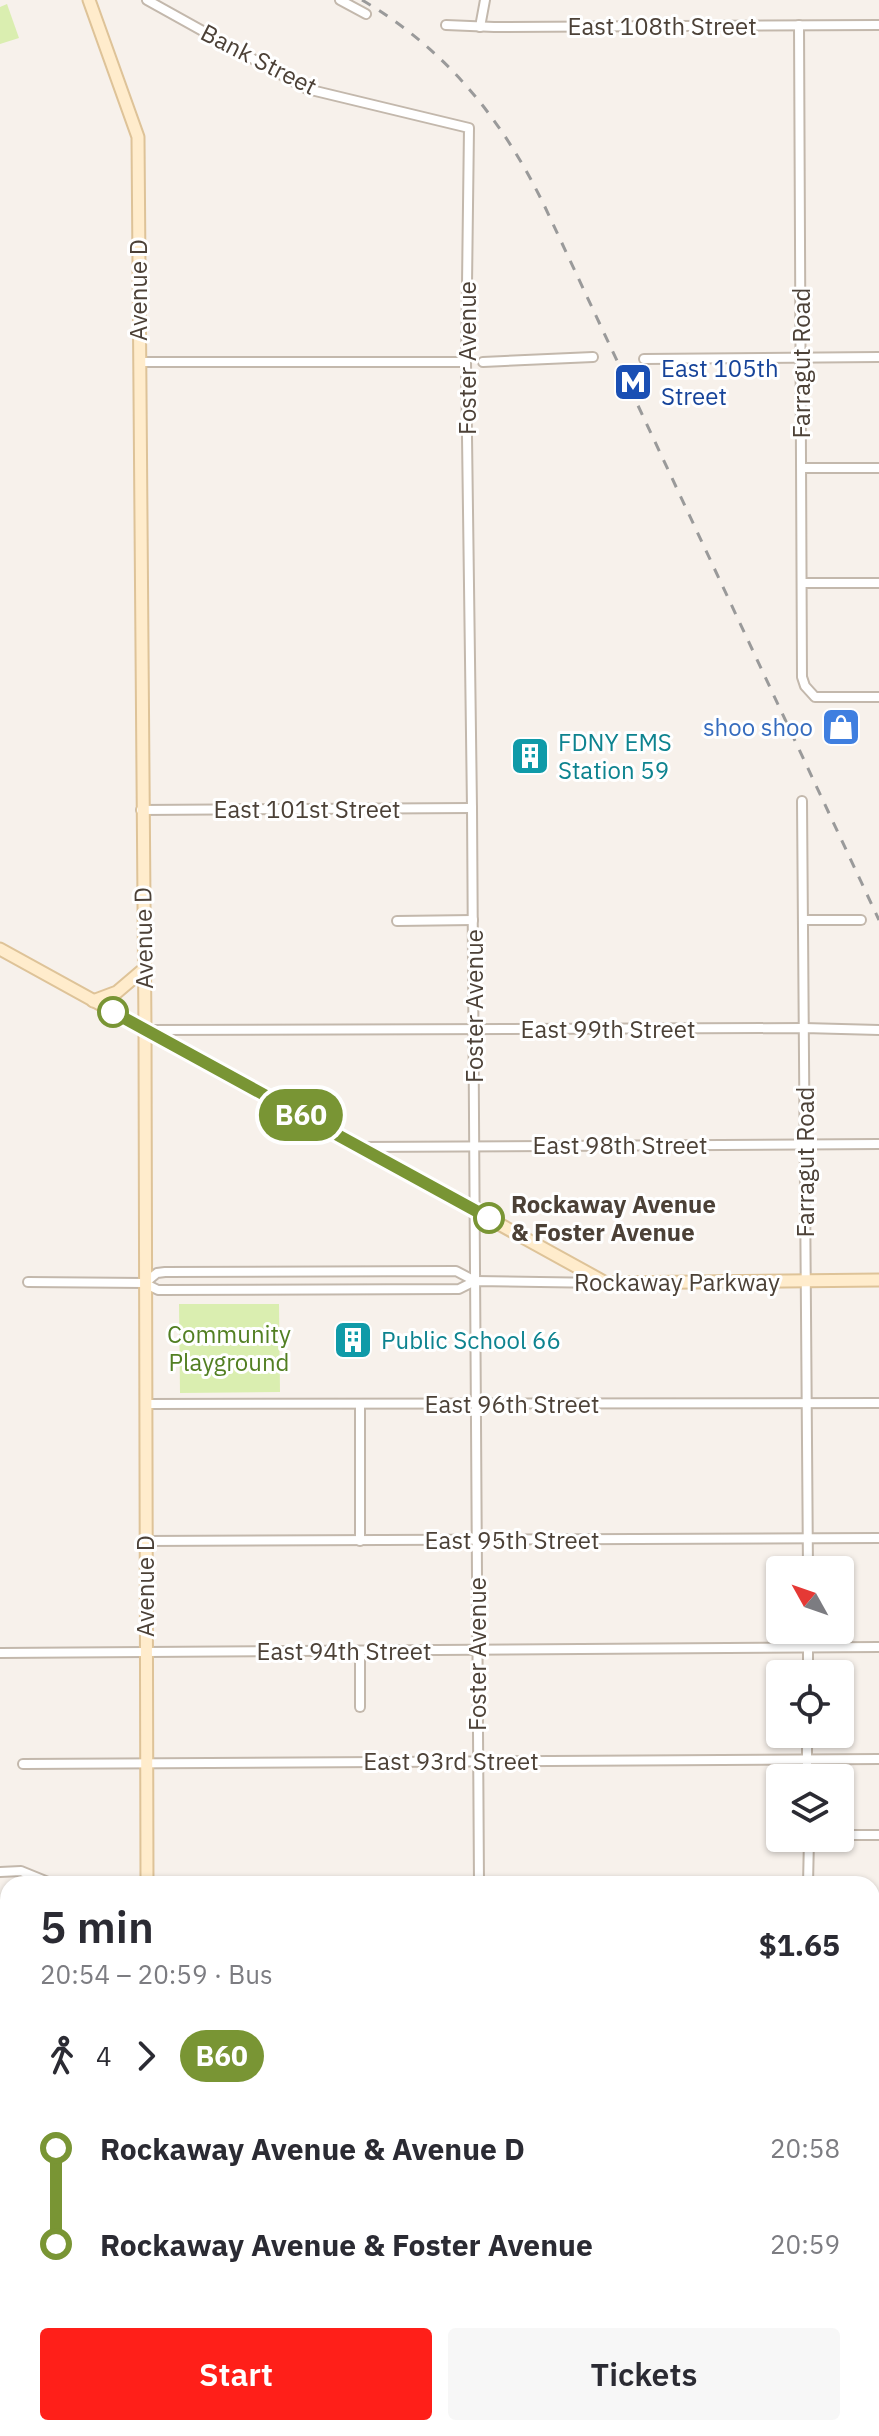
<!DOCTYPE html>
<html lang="en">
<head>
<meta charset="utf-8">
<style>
  :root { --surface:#fff; --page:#f7f7f7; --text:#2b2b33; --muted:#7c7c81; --accent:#ff1f19 }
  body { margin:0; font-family:"IBM Plex Sans",sans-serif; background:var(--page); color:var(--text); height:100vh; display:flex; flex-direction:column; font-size:30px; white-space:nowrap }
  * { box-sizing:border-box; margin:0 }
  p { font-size:26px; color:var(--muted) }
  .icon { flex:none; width:44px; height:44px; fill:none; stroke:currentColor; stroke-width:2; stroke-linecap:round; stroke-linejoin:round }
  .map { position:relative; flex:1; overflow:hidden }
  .side { position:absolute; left:0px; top:1876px; width:880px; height:560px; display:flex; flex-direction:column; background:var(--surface); border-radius:24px 24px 0 0; box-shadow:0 2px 6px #0004 }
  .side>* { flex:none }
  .badge { padding:0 16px; border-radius:26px; font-size:28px; line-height:52px }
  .needle { width:52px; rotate:310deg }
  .buttons { position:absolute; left:766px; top:1556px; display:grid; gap:16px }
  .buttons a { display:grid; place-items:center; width:88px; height:88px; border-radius:8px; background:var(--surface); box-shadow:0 2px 6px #0004; font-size:40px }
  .map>.badge { position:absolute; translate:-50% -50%; box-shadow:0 0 0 4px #fff }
  .legs { display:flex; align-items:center; gap:12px; height:88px; padding:0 40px; font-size:26px }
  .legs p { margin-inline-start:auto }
  .headline { display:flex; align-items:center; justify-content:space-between; height:136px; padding:0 40px }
  h1 { font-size:44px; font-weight:600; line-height:60px }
  .primary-button { display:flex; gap:16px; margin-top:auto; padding:16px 40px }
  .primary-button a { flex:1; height:92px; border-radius:8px; background:var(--accent); color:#fff; font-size:32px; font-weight:600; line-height:92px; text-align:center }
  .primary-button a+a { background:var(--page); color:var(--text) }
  ul { padding:0 40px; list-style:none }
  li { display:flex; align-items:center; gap:28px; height:96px; font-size:30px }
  li i { display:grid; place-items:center; width:12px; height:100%; margin:0 10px; background:currentColor }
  li i::after { content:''; width:20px; height:20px; margin:-10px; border:6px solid; border-radius:50%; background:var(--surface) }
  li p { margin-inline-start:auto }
  li:first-child i { background:linear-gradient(#0000 50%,currentColor 0) }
  li:last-child i { background:linear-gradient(currentColor 50%,#0000 0) }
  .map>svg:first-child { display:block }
  .green { fill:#daeeb0 }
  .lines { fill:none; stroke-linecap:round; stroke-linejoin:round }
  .street-casing { stroke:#c3b8ac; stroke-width:12 }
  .secondary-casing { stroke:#dec398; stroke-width:15 }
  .street { stroke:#fff; stroke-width:8 }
  .secondary { stroke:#ffeccc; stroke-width:11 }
  .rail { stroke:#9a9a9a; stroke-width:3; stroke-dasharray:10 10; stroke-linecap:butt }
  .line-1-casing { stroke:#fff; stroke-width:18 }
  .line-1 { stroke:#799534; stroke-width:12 }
  .stop-1-dot { fill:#fff; stroke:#799534; stroke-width:4 }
  .labels { text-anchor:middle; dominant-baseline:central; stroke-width:6; stroke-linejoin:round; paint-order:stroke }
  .street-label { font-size:24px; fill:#4c4137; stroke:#fff }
  .transit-label { font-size:24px; fill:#164399; stroke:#fff; text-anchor:start }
  .shop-label { font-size:24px; fill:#366cbe; stroke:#fff; text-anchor:end }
  .culture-label { font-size:24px; fill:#0d838f; stroke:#fff; text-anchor:start }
  .stop-label { font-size:24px; font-weight:bold; fill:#4c4137; stroke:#fff; text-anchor:start }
  .park-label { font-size:24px; fill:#527f22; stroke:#fff }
</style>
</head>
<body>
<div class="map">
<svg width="879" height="2436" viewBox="0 0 879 2436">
  <rect width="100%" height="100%" fill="#f7f1eb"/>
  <!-- green -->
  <g class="green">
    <path d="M7 4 19 38 0 44V7Z"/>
    <path d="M179 1304H279L280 1392 180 1393Z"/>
  </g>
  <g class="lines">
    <defs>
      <g id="street">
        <path d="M147 0 307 89 469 128 466 362 472 808 479 1884"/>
        <path d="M340 0 366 14"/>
        <path d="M446 25 494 27 879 25"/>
        <path d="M799 25 802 677 805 686 815 697H879"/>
        <path d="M480 27 485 0"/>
        <path d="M644 359 879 357"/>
        <path d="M139 362H466"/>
        <path d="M483 362 593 357"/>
        <path d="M802 468H879"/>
        <path d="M803 583H879"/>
        <path d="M802 801 808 1570"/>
        <path d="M141 810 472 808"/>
        <path d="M803 920H861"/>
        <path d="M397 921 473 920"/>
        <path d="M148 1030 804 1028 879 1030"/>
        <path d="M362 1147 879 1144"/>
        <path d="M28 1282 144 1283 158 1290 459 1289 475 1281 604 1283"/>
        <path d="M145 1283 157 1273 165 1272 456 1271 475 1281"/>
        <path d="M145 1404 879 1403"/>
        <path d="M360 1405V1541"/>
        <path d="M145 1541 879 1538"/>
        <path d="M360 1651V1707"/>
        <path d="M0 1653 879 1647"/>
        <path d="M808 1674V1630"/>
        <path d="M807 1734V1778"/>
        <path d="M23 1764 879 1759"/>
        <path d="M840 1835H879"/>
        <path d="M0 1872 21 1871 53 1884"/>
        <path d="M808 1884 809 1838"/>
        <path d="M872 1902H879"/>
        <path d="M872 2217H879"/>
        <path d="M872 2327H879"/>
        <path d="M668 2428 669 2436"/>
        <path d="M812 2428V2436"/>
        <path d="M426 2436 427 2428"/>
      </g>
      <g id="secondary">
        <path d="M89 0 138 137 145 1030 147 1884"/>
        <path d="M0 949 606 1283 879 1280"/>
        <path d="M93 1001 117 992 144 969"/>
        <path d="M872 2098H879"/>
        <path d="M0 2102H8"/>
        <path d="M395 2436V2428"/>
        <path d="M412 2436 413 2428"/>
      </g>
    </defs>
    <!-- street casing -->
    <use href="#street" class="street-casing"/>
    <!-- secondary casing -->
    <use href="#secondary" class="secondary-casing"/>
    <!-- street -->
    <use href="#street" class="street"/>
    <!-- secondary -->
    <use href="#secondary" class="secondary"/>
    <!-- rail -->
    <g class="rail">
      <path d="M362 0C446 49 503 120 545 207L879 920"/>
      <path d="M0 2006 5 2057 7 2145"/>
      <path d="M0 2132 4 2436"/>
      <path d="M32 2428V2436"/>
    </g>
  </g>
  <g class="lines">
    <defs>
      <path id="line-1" d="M113 1012 489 1218"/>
    </defs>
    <!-- line-1 casing -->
    <use href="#line-1" class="line-1-casing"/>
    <!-- line-1 -->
    <use href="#line-1" class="line-1"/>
  </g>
  <!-- icons -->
  <defs>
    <symbol id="metro-square" viewBox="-11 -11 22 22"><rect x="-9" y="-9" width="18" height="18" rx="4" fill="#1a4fb4" stroke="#fff"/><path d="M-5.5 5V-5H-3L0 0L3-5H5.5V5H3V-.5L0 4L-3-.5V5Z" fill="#fff"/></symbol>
    <symbol id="shop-square" viewBox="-11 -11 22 22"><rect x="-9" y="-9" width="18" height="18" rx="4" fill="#3f7fe0" stroke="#fff"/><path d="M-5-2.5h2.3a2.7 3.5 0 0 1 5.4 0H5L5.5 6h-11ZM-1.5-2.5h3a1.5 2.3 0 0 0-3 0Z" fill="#fff"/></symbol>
    <symbol id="building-square" viewBox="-11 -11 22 22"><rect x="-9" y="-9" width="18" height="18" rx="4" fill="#0f9aa8" stroke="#fff"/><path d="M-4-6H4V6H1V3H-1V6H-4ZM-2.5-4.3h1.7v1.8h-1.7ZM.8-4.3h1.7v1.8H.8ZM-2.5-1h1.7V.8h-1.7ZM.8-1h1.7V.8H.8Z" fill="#fff"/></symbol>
  </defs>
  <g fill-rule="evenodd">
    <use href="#metro-square" x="611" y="360" width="44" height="44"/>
    <use href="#shop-square" x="819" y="705" width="44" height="44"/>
    <use href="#building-square" x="508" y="734" width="44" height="44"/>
    <use href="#building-square" x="331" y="1318" width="44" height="44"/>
  </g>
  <!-- markers -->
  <g class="stop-1-dot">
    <circle cx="113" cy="1012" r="14"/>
    <circle cx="489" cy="1218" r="14"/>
  </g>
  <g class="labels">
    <!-- street labels -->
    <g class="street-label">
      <text x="662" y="26">East 108th Street</text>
      <text transform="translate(259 59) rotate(27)">Bank Street</text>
      <text transform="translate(138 290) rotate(-90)">Avenue D</text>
      <text transform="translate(467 358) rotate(-90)">Foster Avenue</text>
      <text transform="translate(801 363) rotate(-90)">Farragut Road</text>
      <text x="307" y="809">East 101st Street</text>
      <text transform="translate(143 938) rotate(-91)">Avenue D</text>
      <text transform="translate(474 1006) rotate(-90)">Foster Avenue</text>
      <text x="608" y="1029">East 99th Street</text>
      <text x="620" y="1145">East 98th Street</text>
      <text transform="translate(805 1162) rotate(-90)">Farragut Road</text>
      <text x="677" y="1282">Rockaway Parkway</text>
      <text x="512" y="1404">East 96th Street</text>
      <text x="512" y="1540">East 95th Street</text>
      <text transform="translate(145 1586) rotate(-90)">Avenue D</text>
      <text x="344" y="1651">East 94th Street</text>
      <text transform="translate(477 1654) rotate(-90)">Foster Avenue</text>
      <text x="451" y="1761">East 93rd Street</text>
    </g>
    <!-- transit labels -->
    <g class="transit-label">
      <text x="661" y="368">East 105th<tspan x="661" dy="28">Street</tspan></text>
    </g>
    <!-- shop labels -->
    <g class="shop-label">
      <text x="813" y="727">shoo shoo</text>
    </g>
    <!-- culture labels -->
    <g class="culture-label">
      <text x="558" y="742">FDNY EMS<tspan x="558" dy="28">Station 59</tspan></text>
      <text x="381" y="1340">Public School 66</text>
    </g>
    <!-- stop labels -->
    <g class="stop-label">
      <text x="511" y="1204">Rockaway Avenue<tspan x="511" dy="28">&amp; Foster Avenue</tspan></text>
    </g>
    <!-- park labels -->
    <g class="park-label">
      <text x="229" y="1334">Community<tspan x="229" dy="28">Playground</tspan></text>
    </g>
  </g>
</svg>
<div class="buttons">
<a><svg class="needle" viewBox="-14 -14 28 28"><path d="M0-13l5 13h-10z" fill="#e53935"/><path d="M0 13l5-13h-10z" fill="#7c7c81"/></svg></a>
<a><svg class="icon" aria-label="locate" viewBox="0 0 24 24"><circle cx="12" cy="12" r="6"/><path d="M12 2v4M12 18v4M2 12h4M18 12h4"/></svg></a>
<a><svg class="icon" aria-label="layers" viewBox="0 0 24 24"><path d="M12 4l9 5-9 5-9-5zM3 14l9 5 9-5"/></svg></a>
</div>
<b class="badge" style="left:301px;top:1115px;background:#799534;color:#fff">B60</b>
<section class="side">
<div class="headline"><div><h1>5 min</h1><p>20:54 – 20:59 · Bus</p></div><b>$1.65</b></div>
<div class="legs"><svg class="icon" aria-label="walk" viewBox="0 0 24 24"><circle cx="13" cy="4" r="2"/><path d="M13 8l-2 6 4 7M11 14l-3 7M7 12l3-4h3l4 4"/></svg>4<svg class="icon" aria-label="forward" viewBox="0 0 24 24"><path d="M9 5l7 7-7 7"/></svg><b class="badge" style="background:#799534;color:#fff">B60</b></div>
<ul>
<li><i style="color:#799534"></i><b>Rockaway Avenue &amp; Avenue D</b><p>20:58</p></li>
<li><i style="color:#799534"></i><b>Rockaway Avenue &amp; Foster Avenue</b><p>20:59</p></li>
</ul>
<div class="primary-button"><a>Start</a><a>Tickets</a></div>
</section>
</div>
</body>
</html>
